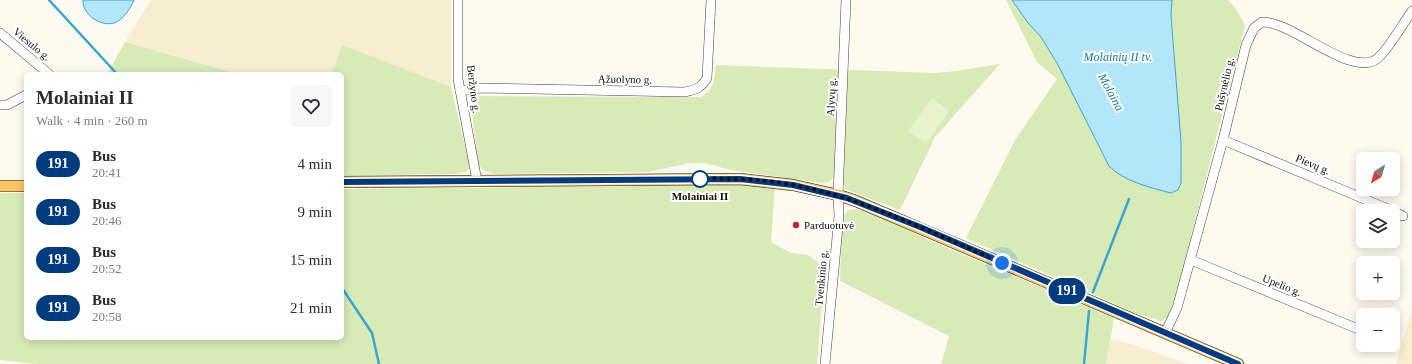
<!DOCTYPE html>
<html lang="en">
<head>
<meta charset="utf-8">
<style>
  :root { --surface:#fff; --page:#f7f7f7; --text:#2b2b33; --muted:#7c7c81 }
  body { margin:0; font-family:Georgia,serif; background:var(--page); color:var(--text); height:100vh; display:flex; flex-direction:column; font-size:15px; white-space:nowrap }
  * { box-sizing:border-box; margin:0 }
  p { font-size:13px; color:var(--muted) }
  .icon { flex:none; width:22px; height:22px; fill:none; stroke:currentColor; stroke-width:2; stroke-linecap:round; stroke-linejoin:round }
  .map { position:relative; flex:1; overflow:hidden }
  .panel { position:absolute; left:24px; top:72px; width:320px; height:268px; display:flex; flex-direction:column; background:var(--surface); border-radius:6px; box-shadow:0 2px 10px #0003 }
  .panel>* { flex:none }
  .badge { padding:0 8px; border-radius:13px; font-size:14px; line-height:26px }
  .needle { width:26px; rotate:217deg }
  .controls { position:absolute; left:1356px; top:152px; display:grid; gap:8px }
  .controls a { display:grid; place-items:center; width:44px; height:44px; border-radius:6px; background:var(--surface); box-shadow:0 2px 10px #0003; font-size:20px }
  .you { position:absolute; width:20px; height:20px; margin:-10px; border:3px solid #fff; border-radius:50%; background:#1a73e8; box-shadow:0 0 0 6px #1a73e833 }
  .map>.badge { position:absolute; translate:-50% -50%; box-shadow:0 0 0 2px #fff }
  .round { display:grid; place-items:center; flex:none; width:42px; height:42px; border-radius:6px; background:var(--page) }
  .headline { display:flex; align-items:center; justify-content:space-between; height:68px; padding:0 12px }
  h1 { font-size:19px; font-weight:700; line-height:30px }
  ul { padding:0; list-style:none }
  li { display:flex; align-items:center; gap:12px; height:48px; padding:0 12px }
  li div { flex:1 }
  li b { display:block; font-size:15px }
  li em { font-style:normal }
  li .badge { min-width:44px; font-weight:700; text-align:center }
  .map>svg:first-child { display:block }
  .farmland { fill:#f6eece }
  .green { fill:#d8ebb7 }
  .pitch { fill:#e9f2ca }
  .water { fill:#b2e6f8; stroke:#37a7d1 }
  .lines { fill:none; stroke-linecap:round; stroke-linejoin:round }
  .stream { stroke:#37a7d1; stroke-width:2.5 }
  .minor-casing { stroke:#414141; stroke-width:10 }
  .major-casing { stroke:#1f1f1f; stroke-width:12 }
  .minor { stroke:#fff; stroke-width:9 }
  .major { stroke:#fcc462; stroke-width:11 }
  .line-casing { stroke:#fff; stroke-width:9 }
  .line { stroke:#003b80; stroke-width:6 }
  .walk { stroke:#0e0e0e; stroke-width:4; stroke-dasharray:0 7.2 }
  .stop-dot { fill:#fff; stroke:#003b80; stroke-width:2 }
  .poi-dot { fill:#c3223d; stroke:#fff; stroke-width:1.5 }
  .labels { text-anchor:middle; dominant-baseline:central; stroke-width:4; stroke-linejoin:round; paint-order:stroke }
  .street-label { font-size:11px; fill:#0e0e0e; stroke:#fff }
  .stop-label { font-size:11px; font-weight:bold; fill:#0e0e0e; stroke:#fff }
  .poi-label { font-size:11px; fill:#0e0e0e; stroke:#fff; text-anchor:start }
  .water-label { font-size:12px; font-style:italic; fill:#1377a4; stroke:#fff }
</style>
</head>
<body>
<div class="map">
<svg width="1412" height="364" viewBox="0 0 1412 364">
  <rect width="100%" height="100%" fill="#fffaef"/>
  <!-- farmland -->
  <g class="farmland">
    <path d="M151 0H451V87L342 46 332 74H238L125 42Z"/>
    <path d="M1412 311V364H1396Z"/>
    <path d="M1110 340 1128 343 1188 364H1106Z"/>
  </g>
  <!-- green -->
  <g class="green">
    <path d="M1006 0H1012L1028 23 1041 37 1057 63 1181 142 1171 16 1172 0H1228L1236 9 1245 25 1173 308 1168 317 1161 321 1135 313 966 238 1015 140 1057 79 1037 62Z"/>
    <path d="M125 42 238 74H107Z"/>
    <path d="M342 45 451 87 470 167 466 172 454 174 342 176V74H332Z"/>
    <path d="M1000 64 935 137 900 210 845 189 842 178 836 169 833 178 829 182 821 183 731 170 705 163H690L648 172 494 174 485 171 478 165 471 102 475 96 701 97C715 89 714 80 716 65L936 73 956 71Z"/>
    <path d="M726 185 775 187 771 242 791 253 808 255 825 267 817 364H36L0 360V193H26V338H342V189Z"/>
    <path d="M858 209 877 215 933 242 1114 318 1106 364H941L949 336 840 281 842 218 848 210Z"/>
  </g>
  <!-- pitch -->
  <path class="pitch" d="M932 98 949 111 926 144 908 131Z"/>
  <!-- water -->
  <g class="water">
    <path d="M83 0H134C131 8 122 21 114 23 100 27 82 14 83 0Z"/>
    <path d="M1012 0H1172L1171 16 1181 142V183L1178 190 1171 193C1151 188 1123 181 1109 166L1057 63 1041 37 1028 23Z"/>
  </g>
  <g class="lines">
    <!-- stream -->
    <g class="stream">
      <path d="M49 0 117 74"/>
      <path d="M342 288 372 333 379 364"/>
      <path d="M1093 292 1129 199"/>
      <path d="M1084 364 1089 311"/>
    </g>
    <defs>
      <g id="minor">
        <path d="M458 0V79L477 181"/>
        <path d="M0 33 49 74"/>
        <path d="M460 91 480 88 684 92C696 90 701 88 707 78L711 0"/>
        <path d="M0 105H7L26 95"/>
        <path d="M1223 140 1393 211"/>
        <path d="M1393 211 1403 216"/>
        <path d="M1191 260 1363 331"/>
        <path d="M1165 333 1177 308 1223 140 1246 45 1254 28 1262 22C1293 21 1353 80 1378 58 1390 47 1402 25 1412 11"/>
        <path d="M825 364 839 216 838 195 846 0"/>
      </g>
      <g id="major">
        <path d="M342 182 740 179 793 185 838 195 856 201 1238 364"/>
        <path d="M0 186H26"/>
      </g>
    </defs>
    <!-- minor casing -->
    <use href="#minor" class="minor-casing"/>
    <!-- major casing -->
    <use href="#major" class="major-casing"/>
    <!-- minor -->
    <use href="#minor" class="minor"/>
    <!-- major -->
    <use href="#major" class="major"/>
  </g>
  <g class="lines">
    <defs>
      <path id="line" d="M342 182 740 179 793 185 847 198 920 227 1238 364"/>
    </defs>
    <!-- line casing -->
    <use href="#line" class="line-casing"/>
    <!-- line -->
    <use href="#line" class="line"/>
    <!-- walk -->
    <path class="walk" d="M700 179C708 177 722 179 732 179 828 179 916 226 1002 263"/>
  </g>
  <!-- markers -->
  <circle class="stop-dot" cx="700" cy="179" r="8"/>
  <circle class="poi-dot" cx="796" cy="225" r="4"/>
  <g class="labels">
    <!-- street labels -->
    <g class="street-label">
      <text transform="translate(32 44) rotate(40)">Viesulo g.</text>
      <text transform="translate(625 79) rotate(1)">Ąžuolyno g.</text>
      <text transform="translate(1224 84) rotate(-77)">Pušynėlio g.</text>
      <text transform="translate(474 89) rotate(83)">Beržyno g.</text>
      <text transform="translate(831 97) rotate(-87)">Alyvų g.</text>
      <text transform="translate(1313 164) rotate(23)">Pievų g.</text>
      <text transform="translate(821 278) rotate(-85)">Tvenkinio g.</text>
      <text transform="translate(1282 285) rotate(22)">Upelio g.</text>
    </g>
    <!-- stop labels -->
    <g class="stop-label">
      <text x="700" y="196">Molainiai II</text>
    </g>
    <!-- poi labels -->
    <g class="poi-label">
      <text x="804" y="225">Parduotuvė</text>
    </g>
    <!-- water labels -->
    <g class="water-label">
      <text x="1118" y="57">Molainių II tv.</text>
      <text transform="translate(1111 92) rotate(62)">Molaina</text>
    </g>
  </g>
</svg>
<div class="controls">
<a><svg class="needle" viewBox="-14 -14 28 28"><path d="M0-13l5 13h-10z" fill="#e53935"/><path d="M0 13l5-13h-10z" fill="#7c7c81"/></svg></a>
<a><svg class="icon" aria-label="layers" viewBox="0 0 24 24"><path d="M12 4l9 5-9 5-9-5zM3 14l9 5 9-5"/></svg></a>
<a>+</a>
<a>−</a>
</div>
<div class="you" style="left:1002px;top:263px"></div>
<b class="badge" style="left:1067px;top:291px;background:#003b80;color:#fff">191</b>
<section class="panel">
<div class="headline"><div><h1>Molainiai II</h1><p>Walk · 4 min · 260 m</p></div><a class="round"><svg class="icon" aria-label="heart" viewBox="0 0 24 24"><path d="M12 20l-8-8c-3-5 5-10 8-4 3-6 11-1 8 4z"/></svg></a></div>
<ul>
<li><span class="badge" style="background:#003b80;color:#fff">191</span><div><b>Bus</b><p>20:41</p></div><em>4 min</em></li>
<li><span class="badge" style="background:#003b80;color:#fff">191</span><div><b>Bus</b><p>20:46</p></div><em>9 min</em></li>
<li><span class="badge" style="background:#003b80;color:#fff">191</span><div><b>Bus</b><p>20:52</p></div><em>15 min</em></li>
<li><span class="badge" style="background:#003b80;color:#fff">191</span><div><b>Bus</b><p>20:58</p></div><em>21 min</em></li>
</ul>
</section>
</div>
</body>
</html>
